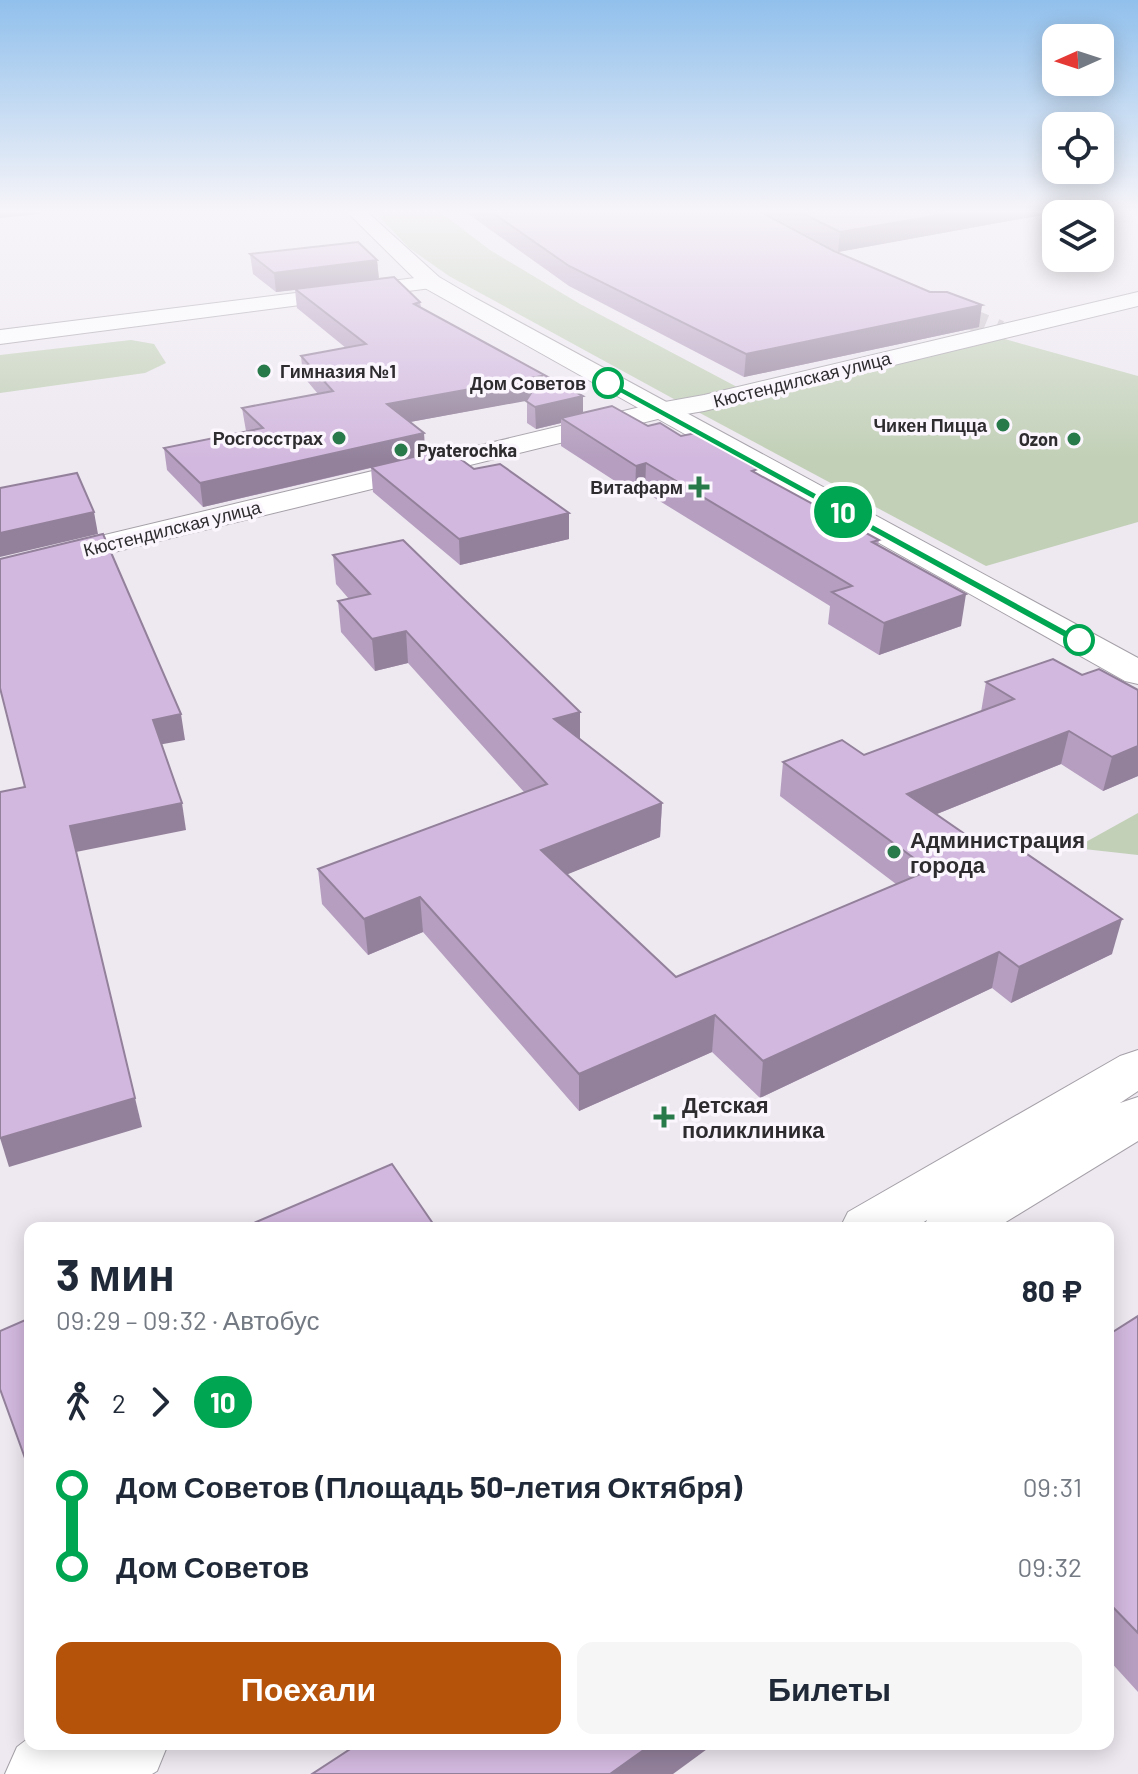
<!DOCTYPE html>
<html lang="ru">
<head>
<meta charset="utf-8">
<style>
  :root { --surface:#fff; --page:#f6f6f7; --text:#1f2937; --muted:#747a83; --accent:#b45309 }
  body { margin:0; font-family:Barlow,sans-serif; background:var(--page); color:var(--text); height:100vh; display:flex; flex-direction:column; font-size:30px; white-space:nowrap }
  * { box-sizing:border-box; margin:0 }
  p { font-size:26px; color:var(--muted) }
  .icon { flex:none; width:44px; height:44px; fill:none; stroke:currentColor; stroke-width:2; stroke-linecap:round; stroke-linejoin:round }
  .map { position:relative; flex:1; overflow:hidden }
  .side { position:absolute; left:24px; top:1222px; width:1090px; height:528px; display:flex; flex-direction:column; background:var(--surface); border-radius:16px; box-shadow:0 4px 20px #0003 }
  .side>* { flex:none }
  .badge { padding:0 16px; border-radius:26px; font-size:28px; line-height:52px }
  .needle { width:52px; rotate:267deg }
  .controls { position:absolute; left:1042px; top:24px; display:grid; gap:16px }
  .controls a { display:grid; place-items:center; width:72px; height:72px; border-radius:16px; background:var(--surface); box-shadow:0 4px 20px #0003; font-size:40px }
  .map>.badge { position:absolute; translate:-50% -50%; box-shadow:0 0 0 4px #fff }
  .legs { display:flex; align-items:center; gap:12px; height:88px; padding:0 32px; font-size:26px }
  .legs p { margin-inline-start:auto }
  .head { display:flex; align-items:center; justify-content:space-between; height:136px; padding:0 32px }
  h1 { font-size:44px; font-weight:700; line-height:60px }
  .primary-button { display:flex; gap:16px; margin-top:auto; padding:16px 32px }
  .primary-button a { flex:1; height:92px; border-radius:16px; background:var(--accent); color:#fff; font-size:32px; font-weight:700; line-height:92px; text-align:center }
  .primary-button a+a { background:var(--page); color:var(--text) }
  ul { padding:0 32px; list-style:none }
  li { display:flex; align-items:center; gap:28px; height:80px; font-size:30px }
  li i { display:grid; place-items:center; width:12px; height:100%; margin:0 10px; background:currentColor }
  li i::after { content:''; width:20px; height:20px; margin:-10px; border:6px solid; border-radius:50%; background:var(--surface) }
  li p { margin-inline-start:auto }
  li:first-child i { background:linear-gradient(#0000 50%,currentColor 0) }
  li:last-child i { background:linear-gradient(currentColor 50%,#0000 0) }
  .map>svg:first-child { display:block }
  .green { fill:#c2d0b7 }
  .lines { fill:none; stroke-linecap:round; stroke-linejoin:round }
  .minor-tunnel { stroke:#c8c2ca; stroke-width:21; stroke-dasharray:21 11; stroke-linecap:butt }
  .minor-casing { stroke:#a5a0a8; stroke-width:2 }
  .tertiary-casing { stroke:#a5a0a8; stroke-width:2 }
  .secondary-casing { stroke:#a5a0a8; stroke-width:2 }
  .minor { fill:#fff; fill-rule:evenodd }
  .tertiary { fill:#fff; fill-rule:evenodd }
  .secondary { fill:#fff; fill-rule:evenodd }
  .wall { fill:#b59ebf }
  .shaded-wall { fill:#93819b }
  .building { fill:#d2b8de; stroke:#93819b; stroke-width:2 }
  .line-1 { fill:#00a651; stroke:#fff; stroke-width:2 }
  .poi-dot { fill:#297a4b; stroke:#fbf6fe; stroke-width:3 }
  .stop-1-dot { fill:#fff; stroke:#00a651; stroke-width:4 }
  .labels { text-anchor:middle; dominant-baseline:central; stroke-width:7; stroke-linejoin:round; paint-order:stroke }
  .far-poi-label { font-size:18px; font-weight:bold; fill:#2e2c2f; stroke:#fbf6fe; text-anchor:end }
  .far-street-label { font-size:18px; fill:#2e2c2f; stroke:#fbf6fe }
  .far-stop-label { font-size:18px; font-weight:bold; fill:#2e2c2f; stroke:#fbf6fe; text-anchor:end }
  .poi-label { font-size:22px; font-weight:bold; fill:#2e2c2f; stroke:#fbf6fe; text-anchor:start }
</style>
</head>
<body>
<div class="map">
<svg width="1138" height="1774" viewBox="0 0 1138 1774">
  <rect width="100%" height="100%" fill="#eee8f1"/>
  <!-- green -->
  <g class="green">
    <path d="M374 211H439L490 250 580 304 739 388 683 404 449 276 409 248Z"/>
    <path d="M1001 338 1138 376V522L986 566 698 412Z"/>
    <path d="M131 340 154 344 166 363 145 373 0 393V355Z"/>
    <path d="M1138 813V855L1075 848Z"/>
  </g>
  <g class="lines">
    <!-- minor-tunnel -->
    <path class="minor-tunnel" d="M936 305 1000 331"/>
    <defs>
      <path id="minor" d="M1138 292V306L704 411 657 419 648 417 644 411 648 405 704 395Z"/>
      <g id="tertiary">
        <path d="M431 276 442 282 439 287 0 344V330Z"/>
        <path d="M657 403 666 405 670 411 666 417 0 580V560Z"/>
      </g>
      <g id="secondary">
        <path d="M346 211H366L439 277 475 298 1138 658V684L1125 681 423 287Z"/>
        <path d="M1138 1050V1091L1120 1103 1138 1097V1141L996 1228H923L927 1220 914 1228H840L848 1212 1120 1056Z"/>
        <path d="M30 1737V1744H168L157 1771 152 1774H5L17 1747Z"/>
      </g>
    </defs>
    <!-- minor casing -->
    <use href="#minor" class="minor-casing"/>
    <!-- tertiary casing -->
    <use href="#tertiary" class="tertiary-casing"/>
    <!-- secondary casing -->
    <use href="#secondary" class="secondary-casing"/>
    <!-- minor -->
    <use href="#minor" class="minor"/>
    <!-- tertiary -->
    <use href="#tertiary" class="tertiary"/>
    <!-- secondary -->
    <use href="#secondary" class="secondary"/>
  </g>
  <!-- wall -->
  <g class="wall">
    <path d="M464 211H759L979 327 744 377 569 286Z"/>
    <path d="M761 211H1064L838 252Z"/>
    <path d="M250 254 377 260 379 279 420 302 421 307 583 413 648 426 681 436 758 474 879 540 878 545 961 626 879 655 828 624 830 606 645 492 635 494 561 446V423L536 429 527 423V400L410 422 424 433 425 454 569 539 460 565 373 492 371 468 203 507 167 470 164 448 246 431 242 408 318 394 303 376 301 356 346 348 297 308 295 290 276 292 253 274Z"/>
    <path d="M333 555 580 712V739L662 803 660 837 567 874 676 977 896 884 780 796 783 762 864 755 981 712 986 682 1082 675 1138 690V776L1103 791 1061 764 937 814 1112 954 1011 1003 992 988 760 1098 712 1052 579 1111 423 932 368 955 322 904 318 869 524 792 408 663 375 671 341 632 338 601 349 599 336 584Z"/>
    <path d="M1138 1316V1692L1108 1659V1335Z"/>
  </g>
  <!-- shaded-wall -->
  <g class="shaded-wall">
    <path d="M0 211H42L40 214 0 218Z"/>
    <path d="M963 211H1064L838 252 840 232Z"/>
    <path d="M377 260 379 280 276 292 274 273Z"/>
    <path d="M982 305 979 327 744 377 746 354Z"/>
    <path d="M542 376V398L388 426 387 404Z"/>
    <path d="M583 396V418H561V423L536 429 535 407Z"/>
    <path d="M424 433 425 455 203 507 200 483Z"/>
    <path d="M646 463 645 492 635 494 636 466Z"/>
    <path d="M94 512 98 534 0 557V533Z"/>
    <path d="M569 513V539L460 565 459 539Z"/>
    <path d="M966 594 961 626 879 655 884 623Z"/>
    <path d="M406 631 408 663 375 671 372 639Z"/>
    <path d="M580 712V745L554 719Z"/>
    <path d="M181 714 185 740 158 745 153 720Z"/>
    <path d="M1069 731 1061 764 902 828 907 794Z"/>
    <path d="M1138 746V776L1103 791 1112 757Z"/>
    <path d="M182 803 186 830 76 852 70 826Z"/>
    <path d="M662 803 660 837 541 885V850Z"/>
    <path d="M420 897 423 932 368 955 364 919Z"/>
    <path d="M1122 919 1112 954 1011 1003 1019 967Z"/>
    <path d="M999 952 992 988 760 1098 763 1061Z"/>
    <path d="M715 1015 712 1052 579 1111V1074Z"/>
    <path d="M135 1098 142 1127 9 1167 0 1138Z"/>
    <path d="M652 1744H714L673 1774H610Z"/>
  </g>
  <!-- building -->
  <g class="building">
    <path d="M490 211H759L834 251 930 292H947L982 305 746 354 569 266Z"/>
    <path d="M798 211H963L840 232Z"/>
    <path d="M358 242 377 260 274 273 250 254Z"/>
    <path d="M394 277 420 302 414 304 583 396 535 407 526 401 542 376 387 404 424 433 200 483 164 448 263 428 242 408 333 391 301 356 366 344 295 289Z"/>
    <path d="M612 406 648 426 660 423 681 436 696 433 758 469 752 471 879 540 872 542 966 594 884 623 832 592 852 586 646 463 636 466 561 418Z"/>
    <path d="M447 449 474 469 500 464 569 513 459 539 371 467Z"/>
    <path d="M77 473 94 512 0 533V488Z"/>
    <path d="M103 534 181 714 153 720 182 803 70 826 135 1098 0 1138V792L25 787 0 688V559Z"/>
    <path d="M403 540 580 712 554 719 662 803 541 850 676 977 930 870 783 762 842 740 864 755 1014 699 986 682 1053 659 1082 675 1099 669 1138 690V746L1112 757 1069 731 907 794 988 850 1008 841 1122 919 1019 967 999 952 763 1061 715 1015 579 1074 420 897 364 919 318 869 547 784 406 631 372 639 338 601 370 594 333 555Z"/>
    <path d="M392 1164 436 1228H242Z"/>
    <path d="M1138 1316V1633L1108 1602V1335Z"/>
    <path d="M30 1318V1472L0 1389V1331Z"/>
    <path d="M358 1744H652L610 1774H312Z"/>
  </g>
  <!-- sky -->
  <linearGradient id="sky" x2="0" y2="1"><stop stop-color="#91c0ec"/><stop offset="0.46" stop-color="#f7f5f9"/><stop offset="1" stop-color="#f7f5f9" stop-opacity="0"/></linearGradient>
  <rect width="1138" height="459" fill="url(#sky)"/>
  <!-- line-1 -->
  <path class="line-1" d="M605 381H611L1085 640 1074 643 605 385Z"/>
  <!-- markers -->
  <g class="poi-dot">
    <circle cx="264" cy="371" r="8"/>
    <circle cx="1003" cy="425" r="8"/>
    <circle cx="339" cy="438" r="8"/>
    <circle cx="1074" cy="439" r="8"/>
    <circle cx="401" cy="450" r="8"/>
    <path d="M695 475h8v8h8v8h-8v8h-8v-8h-8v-8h8z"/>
    <circle cx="894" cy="852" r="8"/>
    <path d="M660 1105h8v8h8v8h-8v8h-8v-8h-8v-8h8z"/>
  </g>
  <g class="stop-1-dot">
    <circle cx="608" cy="383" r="14"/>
    <circle cx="1079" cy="640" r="14"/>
  </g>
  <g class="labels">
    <!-- far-poi labels -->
    <g class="far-poi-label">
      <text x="280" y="371" text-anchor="start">Гимназия №1</text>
      <text x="987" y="425">Чикен Пицца</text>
      <text x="323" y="438">Росгосстрах</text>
      <text x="1058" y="439">Ozon</text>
      <text x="417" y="450" text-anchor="start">Pyaterochka</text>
      <text x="683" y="487">Витафарм</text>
    </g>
    <!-- far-street labels -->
    <g class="far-street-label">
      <text transform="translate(802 379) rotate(-14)">Кюстендилская улица</text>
      <text transform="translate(172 528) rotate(-14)">Кюстендилская улица</text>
    </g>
    <!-- far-stop labels -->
    <g class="far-stop-label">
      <text x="586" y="383">Дом Советов</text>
    </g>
    <!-- poi labels -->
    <g class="poi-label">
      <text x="910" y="839">Администрация<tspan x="910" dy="25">города</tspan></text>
      <text x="682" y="1104">Детская<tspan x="682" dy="25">поликлиника</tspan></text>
    </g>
  </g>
</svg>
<div class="controls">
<a><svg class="needle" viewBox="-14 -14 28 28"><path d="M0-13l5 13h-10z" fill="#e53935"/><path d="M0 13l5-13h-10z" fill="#747a83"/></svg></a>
<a><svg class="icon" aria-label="locate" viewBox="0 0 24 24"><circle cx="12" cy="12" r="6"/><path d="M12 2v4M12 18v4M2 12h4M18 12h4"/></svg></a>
<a><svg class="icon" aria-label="layers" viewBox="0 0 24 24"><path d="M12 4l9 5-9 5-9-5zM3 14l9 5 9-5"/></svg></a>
</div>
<b class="badge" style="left:843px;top:512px;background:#00a651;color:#fff">10</b>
<section class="side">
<div class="head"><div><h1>3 мин</h1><p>09:29 – 09:32 · Автобус</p></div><b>80 ₽</b></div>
<div class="legs"><svg class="icon" aria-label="walk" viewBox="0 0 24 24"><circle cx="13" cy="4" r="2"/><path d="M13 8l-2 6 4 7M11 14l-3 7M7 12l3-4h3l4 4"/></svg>2<svg class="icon" aria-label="forward" viewBox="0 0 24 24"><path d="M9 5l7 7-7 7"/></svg><b class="badge" style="background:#00a651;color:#fff">10</b></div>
<ul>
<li><i style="color:#00a651"></i><b>Дом Советов (Площадь 50‐летия Октября)</b><p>09:31</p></li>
<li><i style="color:#00a651"></i><b>Дом Советов</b><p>09:32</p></li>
</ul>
<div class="primary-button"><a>Поехали</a><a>Билеты</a></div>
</section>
</div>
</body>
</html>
